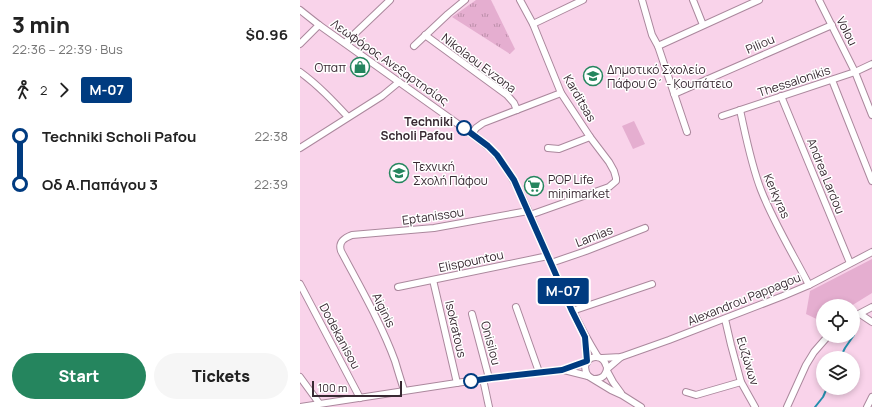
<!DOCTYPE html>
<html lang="en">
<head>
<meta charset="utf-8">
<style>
  :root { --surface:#fff; --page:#f6f6f6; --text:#222; --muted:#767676; --accent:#25855e }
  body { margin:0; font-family:Manrope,sans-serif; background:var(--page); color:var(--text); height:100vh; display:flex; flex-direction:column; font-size:15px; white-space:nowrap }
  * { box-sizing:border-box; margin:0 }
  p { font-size:13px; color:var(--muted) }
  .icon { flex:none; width:22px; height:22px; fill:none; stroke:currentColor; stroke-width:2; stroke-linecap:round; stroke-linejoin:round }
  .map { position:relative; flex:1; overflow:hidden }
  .panel { display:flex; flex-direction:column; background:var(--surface); width:300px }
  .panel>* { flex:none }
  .badge { padding:0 8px; border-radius:3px; font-size:14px; line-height:26px }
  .tools { position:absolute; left:516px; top:299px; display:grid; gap:8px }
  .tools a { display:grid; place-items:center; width:44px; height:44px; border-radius:50%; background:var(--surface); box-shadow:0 2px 6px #0003; font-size:20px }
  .scale { position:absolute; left:12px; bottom:10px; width:90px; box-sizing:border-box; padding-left:4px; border:2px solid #382932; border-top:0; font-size:11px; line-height:14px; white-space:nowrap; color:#382932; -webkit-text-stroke:3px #fff; paint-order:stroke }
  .map>.badge { position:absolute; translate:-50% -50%; box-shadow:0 0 0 2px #fff }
  .legs { display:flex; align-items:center; gap:6px; height:44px; padding:0 12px; font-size:13px }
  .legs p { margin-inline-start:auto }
  .head { display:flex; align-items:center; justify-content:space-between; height:68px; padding:0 12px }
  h1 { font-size:22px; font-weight:800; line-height:30px }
  .action { display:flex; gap:8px; margin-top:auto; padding:8px 12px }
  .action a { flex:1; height:46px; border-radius:24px; background:var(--accent); color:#fff; font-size:16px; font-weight:800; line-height:46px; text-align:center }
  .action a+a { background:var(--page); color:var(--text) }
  ul { padding:0 12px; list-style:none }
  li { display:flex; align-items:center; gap:14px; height:48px; font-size:15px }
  li i { display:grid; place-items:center; width:6px; height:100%; margin:0 5px; background:currentColor }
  li i::after { content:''; width:10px; height:10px; margin:-5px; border:3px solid; border-radius:50%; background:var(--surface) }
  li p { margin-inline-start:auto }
  li:first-child i { background:linear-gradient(#0000 50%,currentColor 0) }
  li:last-child i { background:linear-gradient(currentColor 50%,#0000 0) }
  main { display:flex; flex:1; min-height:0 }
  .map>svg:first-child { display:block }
  .green { fill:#e5aed0 }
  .park { fill:url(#park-tufts) }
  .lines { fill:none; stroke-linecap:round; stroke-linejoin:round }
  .stream { stroke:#248fad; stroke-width:2 }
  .minor-casing { stroke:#ab889d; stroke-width:8 }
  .minor { stroke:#fff; stroke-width:6 }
  .line-1-casing { stroke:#fff; stroke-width:9 }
  .line-1 { stroke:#003b80; stroke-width:6 }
  .stop-1-dot { fill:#fff; stroke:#003b80; stroke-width:2 }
  .labels { text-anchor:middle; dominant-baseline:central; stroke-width:3; stroke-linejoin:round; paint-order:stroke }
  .street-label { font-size:12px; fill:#382932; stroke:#fff }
  .poi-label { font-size:12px; fill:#382932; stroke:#fff; text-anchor:start }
  .stop-label { font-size:12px; font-weight:bold; fill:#382932; stroke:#fff; text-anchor:end }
</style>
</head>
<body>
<main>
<section class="panel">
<div class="head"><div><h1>3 min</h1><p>22:36 – 22:39 · Bus</p></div><b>$0.96</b></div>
<div class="legs"><svg class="icon" aria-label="walk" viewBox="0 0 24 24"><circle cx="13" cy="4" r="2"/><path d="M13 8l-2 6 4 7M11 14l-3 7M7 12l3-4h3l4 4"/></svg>2<svg class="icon" aria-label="forward" viewBox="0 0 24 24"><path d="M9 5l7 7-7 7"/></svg><b class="badge" style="background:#003b80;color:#fff">M-07</b></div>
<ul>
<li><i style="color:#003b80"></i><b>Techniki Scholi Pafou</b><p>22:38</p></li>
<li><i style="color:#003b80"></i><b>Οδ Α.Παπάγου 3</b><p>22:39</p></li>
</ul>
<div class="action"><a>Start</a><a>Tickets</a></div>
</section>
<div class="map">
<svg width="572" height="407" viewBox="0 0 572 407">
  <defs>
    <pattern id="park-tufts" width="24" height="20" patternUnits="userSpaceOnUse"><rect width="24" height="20" fill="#e5aed0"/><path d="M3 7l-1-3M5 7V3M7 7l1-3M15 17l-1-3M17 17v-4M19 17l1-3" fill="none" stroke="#bb8ea9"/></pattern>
  </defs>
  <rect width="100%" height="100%" fill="#f9d3ea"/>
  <!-- green -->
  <g class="green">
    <path d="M334 121 345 144 333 149 322 126Z"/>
    <path d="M572 259V293L551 306H523V322L506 314 510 291Z"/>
  </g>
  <!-- park -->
  <path class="park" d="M176 0H191L215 49 210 54 152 17Z"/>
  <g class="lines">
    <!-- stream -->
    <g class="stream">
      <path d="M540 358 545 348 554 335"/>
      <path d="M515 407 523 397 527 388"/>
    </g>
    <defs>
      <g id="minor">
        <path d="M220 0 233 24 261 93 290 137 309 162 314 171 316 178V181L309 187 230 215"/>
        <path d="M342 0 352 35 358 46 387 132"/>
        <path d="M393 0 403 25"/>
        <path d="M519 0 555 72 572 115"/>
        <path d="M0 10 19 25 172 134C181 141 190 147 197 156 215 178 226 205 237 231 256 274 273 317 298 357"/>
        <path d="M233 24 283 0"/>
        <path d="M125 35 207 95 214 103 217 110"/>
        <path d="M45 43 90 0"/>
        <path d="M0 44 19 25"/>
        <path d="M114 46 148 14 165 0"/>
        <path d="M358 46 459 0"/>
        <path d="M0 72C18 85 33 101 48 117"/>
        <path d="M532 80 572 181"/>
        <path d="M374 94 532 25"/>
        <path d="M481 96 550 263"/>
        <path d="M440 110C446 137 451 164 461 190 474 223 493 254 509 285"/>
        <path d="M422 116 555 72 572 64"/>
        <path d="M172 134 176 128 183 123 261 93"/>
        <path d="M0 148 82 96 99 82"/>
        <path d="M248 148 259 149 290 137"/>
        <path d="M251 263 286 251 345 228"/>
        <path d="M133 280 157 383"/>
        <path d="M0 284 60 398"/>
        <path d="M98 287 248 256"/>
        <path d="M216 307 239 372"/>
        <path d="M272 311 352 284"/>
        <path d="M172 314 189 378"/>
        <path d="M560 314 572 322"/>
        <path d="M553 317 572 307"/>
        <path d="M425 319 431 345 441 382 455 407"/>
        <path d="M285 338 287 361"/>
        <path d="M302 358 321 357 369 340 483 296 509 285 572 252"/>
        <path d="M307 369 321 357"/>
        <path d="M264 370 288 376"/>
        <path d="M307 371 313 382 321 393"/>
        <path d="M0 377 19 403"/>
        <path d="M183 379 189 407"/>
        <path d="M294 379C299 379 303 378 305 374 307 371 308 368 306 365 301 349 277 359 288 376L311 390 322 395 341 407"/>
        <path d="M104 390C101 381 98 371 95 361 81 323 60 287 41 251 38 242 44 238 52 235L134 228 228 211"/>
        <path d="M386 392 396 395 441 382"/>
        <path d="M0 407 189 378 263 370 287 362"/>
        <path d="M487 407 506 365 514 352 528 336"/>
        <path d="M567 407 572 397"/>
      </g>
    </defs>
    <!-- minor casing -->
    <use href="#minor" class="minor-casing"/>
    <!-- minor -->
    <use href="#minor" class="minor"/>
  </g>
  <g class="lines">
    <defs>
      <path id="line-1" d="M164 128 188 146 197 155 214 180 272 311 285 337 287 361 262 370 191 378 171 381"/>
    </defs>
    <!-- line-1 casing -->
    <use href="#line-1" class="line-1-casing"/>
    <!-- line-1 -->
    <use href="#line-1" class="line-1"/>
  </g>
  <!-- icons -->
  <defs>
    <symbol id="shop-ring" viewBox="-11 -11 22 22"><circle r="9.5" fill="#fff" stroke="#25855e" stroke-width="1.5"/><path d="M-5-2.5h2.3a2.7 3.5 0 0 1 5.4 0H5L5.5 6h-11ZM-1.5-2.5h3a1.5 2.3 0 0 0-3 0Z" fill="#25855e"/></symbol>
    <symbol id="school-ring" viewBox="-11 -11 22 22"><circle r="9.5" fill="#fff" stroke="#25855e" stroke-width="1.5"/><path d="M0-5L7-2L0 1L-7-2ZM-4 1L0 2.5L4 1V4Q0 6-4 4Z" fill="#25855e"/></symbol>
    <symbol id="supermarket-ring" viewBox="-11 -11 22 22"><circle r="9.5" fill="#fff" stroke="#25855e" stroke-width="1.5"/><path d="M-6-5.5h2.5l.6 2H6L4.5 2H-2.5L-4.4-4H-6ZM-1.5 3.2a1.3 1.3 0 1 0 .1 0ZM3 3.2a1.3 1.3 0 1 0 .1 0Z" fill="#25855e"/></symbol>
  </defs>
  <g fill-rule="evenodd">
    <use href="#shop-ring" x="49" y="56" width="22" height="22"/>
    <use href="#school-ring" x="282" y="65" width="22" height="22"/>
    <use href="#school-ring" x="88" y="162" width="22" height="22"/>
    <use href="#supermarket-ring" x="223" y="175" width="22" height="22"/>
  </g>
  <!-- markers -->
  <g class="stop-1-dot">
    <circle cx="164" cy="128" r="7"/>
    <circle cx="171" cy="381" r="7"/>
  </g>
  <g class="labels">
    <!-- street labels -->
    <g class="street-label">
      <text transform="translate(547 31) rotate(63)">Volou</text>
      <text transform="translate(460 44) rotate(-23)">Piliou</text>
      <text transform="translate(90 62) rotate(35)">Λεωφόρος Ανεξαρτησίας</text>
      <text transform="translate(179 63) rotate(37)">Nikolaou Evzona</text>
      <text transform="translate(494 81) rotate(-18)">Thessalonikis</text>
      <text transform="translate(280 98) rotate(60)">Karditsas</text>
      <text transform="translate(526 176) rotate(68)">Andrea Lardou</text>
      <text transform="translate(477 196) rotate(66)">Kerkyras</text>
      <text transform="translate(133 216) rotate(-8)">Eptanissou</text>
      <text transform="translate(294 236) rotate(-21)">Lamias</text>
      <text transform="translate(171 261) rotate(-12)">Elispountou</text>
      <text transform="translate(444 299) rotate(-22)">Alexandrou Pappagou</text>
      <text transform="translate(84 310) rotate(64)">Aiginis</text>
      <text transform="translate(156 329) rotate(77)">Isokratous</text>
      <text transform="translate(40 336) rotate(62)">Dodekanisou</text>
      <text transform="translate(191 343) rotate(75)">Onisilou</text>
      <text transform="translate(448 361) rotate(73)">Ευζώνων</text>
    </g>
    <!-- poi labels -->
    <g class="poi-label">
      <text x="46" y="67" text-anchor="end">Οπαπ</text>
      <text x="307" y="69">Δημοτικό Σχολείο<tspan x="307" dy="14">Πάφου Θ΄ - Κουπάτειο</tspan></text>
      <text x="113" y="166">Τεχνική<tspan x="113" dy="14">Σχολή Πάφου</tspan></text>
      <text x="248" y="179">POP Life<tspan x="248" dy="14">minimarket</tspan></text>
    </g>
    <!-- stop labels -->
    <g class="stop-label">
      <text x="153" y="121">Techniki<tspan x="153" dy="14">Scholi Pafou</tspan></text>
    </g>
  </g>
</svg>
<div class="tools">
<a><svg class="icon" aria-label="locate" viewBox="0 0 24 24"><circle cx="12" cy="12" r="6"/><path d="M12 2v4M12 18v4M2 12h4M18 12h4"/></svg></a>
<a><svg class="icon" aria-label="layers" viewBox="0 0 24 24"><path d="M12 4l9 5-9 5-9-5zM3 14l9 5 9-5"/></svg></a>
</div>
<div class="scale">100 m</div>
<b class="badge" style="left:263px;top:291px;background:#003b80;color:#fff">M-07</b>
</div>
</main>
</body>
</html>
